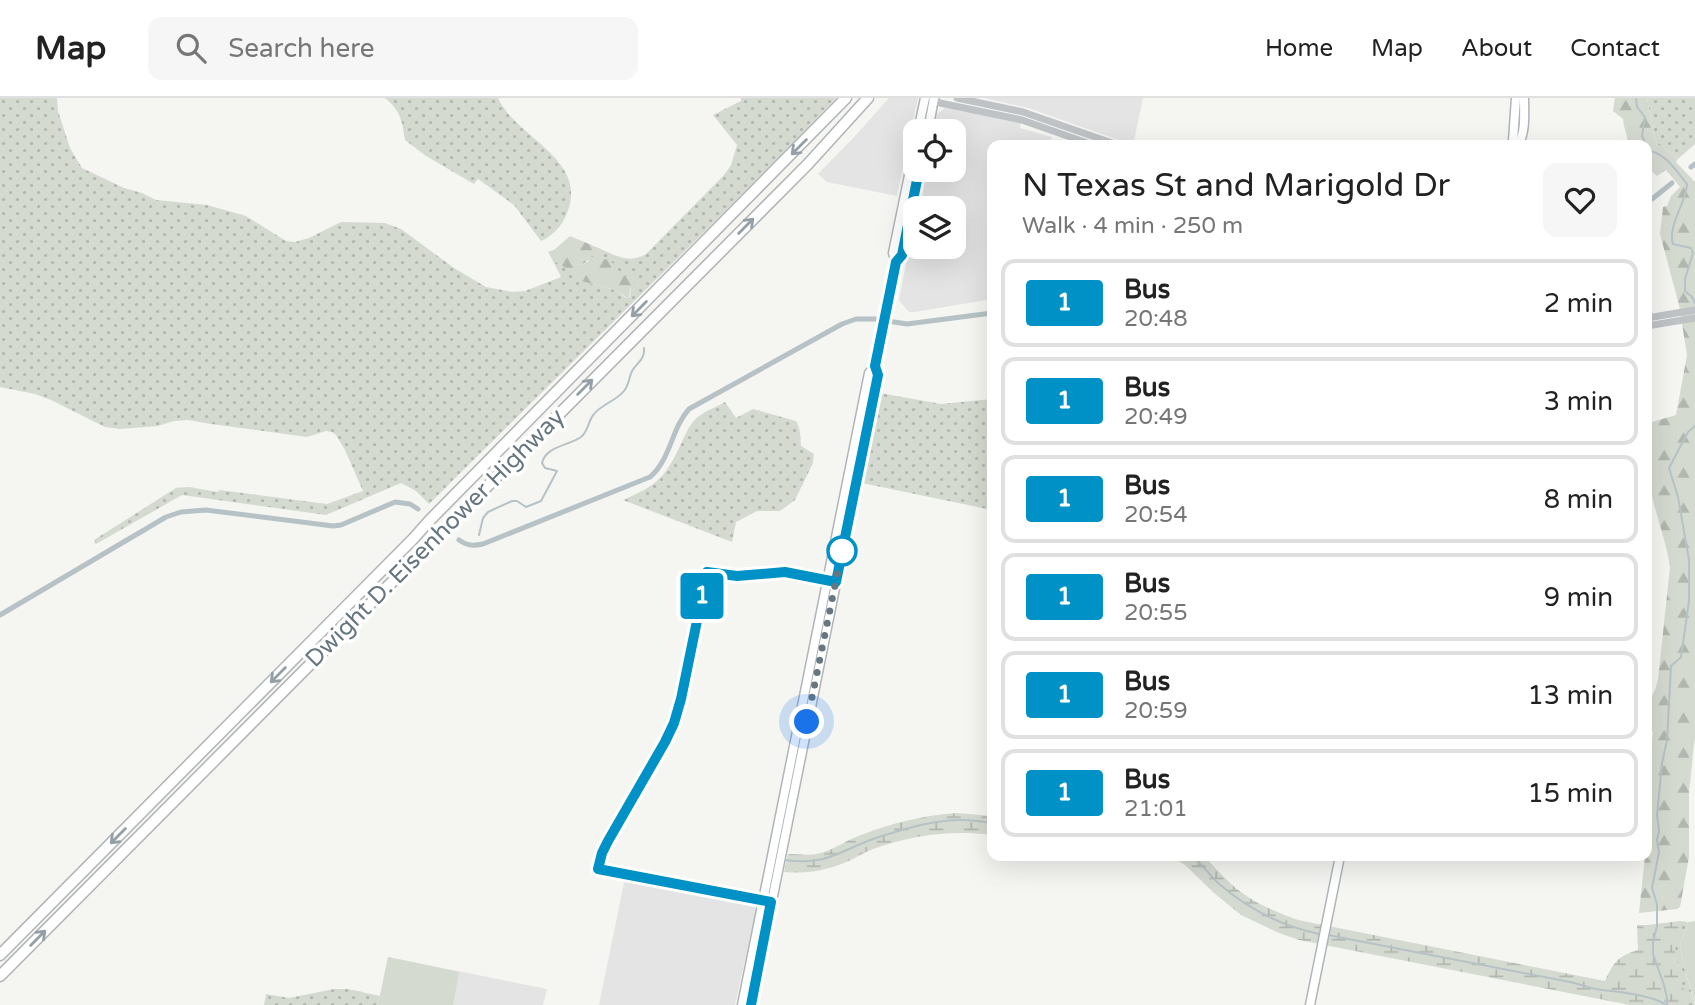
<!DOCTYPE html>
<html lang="en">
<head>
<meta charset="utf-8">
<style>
  :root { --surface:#fff; --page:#f6f6f6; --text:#222; --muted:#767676; --line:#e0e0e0 }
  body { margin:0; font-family:"Varela Round",sans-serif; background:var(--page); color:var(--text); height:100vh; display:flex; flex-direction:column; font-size:26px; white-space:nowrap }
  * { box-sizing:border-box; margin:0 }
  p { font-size:23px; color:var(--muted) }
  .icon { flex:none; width:38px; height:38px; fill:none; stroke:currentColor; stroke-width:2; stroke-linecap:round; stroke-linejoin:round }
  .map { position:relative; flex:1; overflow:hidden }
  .panel { position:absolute; left:987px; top:42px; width:665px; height:721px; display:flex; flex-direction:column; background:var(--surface); border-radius:14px; box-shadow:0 7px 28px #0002 }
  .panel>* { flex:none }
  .badge { padding:0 14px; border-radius:5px; font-size:24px; line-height:46px }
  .controls { position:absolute; left:903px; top:21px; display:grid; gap:14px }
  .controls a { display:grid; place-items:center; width:63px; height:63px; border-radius:14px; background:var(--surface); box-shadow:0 7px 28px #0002; font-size:35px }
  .you { position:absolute; width:35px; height:35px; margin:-18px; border:5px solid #fff; border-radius:50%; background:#1a73e8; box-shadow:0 0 0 10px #1a73e833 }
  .map>.badge { position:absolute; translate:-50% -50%; box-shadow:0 0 0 4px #fff }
  .round { display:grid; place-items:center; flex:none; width:74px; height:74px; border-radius:14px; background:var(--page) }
  .summary { display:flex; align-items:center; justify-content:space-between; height:119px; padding:0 35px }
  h1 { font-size:33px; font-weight:600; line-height:52px }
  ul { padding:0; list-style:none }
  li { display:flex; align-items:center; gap:21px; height:88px; margin:0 14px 10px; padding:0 21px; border:4px solid var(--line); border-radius:14px }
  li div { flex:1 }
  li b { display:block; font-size:26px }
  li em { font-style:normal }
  li .badge { min-width:77px; font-weight:700; text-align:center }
  header { display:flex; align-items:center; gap:42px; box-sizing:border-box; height:98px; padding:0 35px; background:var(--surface); border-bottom:2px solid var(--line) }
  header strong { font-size:33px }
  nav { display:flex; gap:38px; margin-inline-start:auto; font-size:24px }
  .search { width:490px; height:63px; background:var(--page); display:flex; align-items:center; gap:18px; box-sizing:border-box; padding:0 24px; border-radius:14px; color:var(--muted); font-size:26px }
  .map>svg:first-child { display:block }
  .built { fill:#e3e4e3 }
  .green { fill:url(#green-dots) }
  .forest { fill:url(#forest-firs) }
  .wetland { fill:url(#wetland-marsh) }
  .pitch { fill:#d5dad1 }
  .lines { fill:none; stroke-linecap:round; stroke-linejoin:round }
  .stream { stroke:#b6c2c5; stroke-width:2 }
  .canal { stroke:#b6c2c5; stroke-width:5 }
  .secondary-casing { stroke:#afb5b9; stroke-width:11 }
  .motorway-casing { stroke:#b0b4b7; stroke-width:13 }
  .tertiary { stroke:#bfc3c6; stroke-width:7 }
  .secondary { stroke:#fff; stroke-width:8 }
  .motorway { stroke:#fff; stroke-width:10 }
  .oneway { stroke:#94a0a7 }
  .line-casing { stroke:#fff; stroke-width:16 }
  .line { stroke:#0092c6; stroke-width:10 }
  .walk { stroke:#667781; stroke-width:7; stroke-dasharray:0 12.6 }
  .stop-dot { fill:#fff; stroke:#0092c6; stroke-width:3.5 }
  .labels { text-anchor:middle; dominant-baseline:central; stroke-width:7; stroke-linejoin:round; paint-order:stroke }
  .street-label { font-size:24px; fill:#667781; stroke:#fff }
</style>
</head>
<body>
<header>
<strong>Map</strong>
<div class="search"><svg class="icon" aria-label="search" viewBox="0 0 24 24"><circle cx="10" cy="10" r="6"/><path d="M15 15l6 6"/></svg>Search here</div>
<nav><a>Home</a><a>Map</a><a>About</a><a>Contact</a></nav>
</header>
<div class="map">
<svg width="1695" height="907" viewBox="0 0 1695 907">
  <defs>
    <pattern id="green-dots" width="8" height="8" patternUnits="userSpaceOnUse" patternTransform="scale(1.75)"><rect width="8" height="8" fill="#d5dad1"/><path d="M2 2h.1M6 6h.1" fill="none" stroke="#b1b6af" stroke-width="1.8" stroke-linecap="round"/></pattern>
    <pattern id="forest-firs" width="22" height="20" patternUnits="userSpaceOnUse" patternTransform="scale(1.75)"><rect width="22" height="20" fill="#d5dad1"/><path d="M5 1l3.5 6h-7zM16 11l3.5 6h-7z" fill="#b1b6af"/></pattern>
    <pattern id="wetland-marsh" width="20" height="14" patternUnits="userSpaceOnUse" patternTransform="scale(1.75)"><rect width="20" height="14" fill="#d5dad1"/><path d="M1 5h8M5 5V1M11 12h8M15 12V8" fill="none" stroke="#b1b6af"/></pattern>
  </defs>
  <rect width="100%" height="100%" fill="#f5f5f2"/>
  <!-- built -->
  <g class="built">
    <path d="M889 0H918L897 98 827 84 818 76 857 36Z"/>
    <path d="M983 0H1143L1133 47 1028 10Z"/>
    <path d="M945 10 1021 24 1020 30 1052 39 1050 47H992V201L914 214H909L899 202 915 120V149H954V110H917L926 72H954V33H934L937 16Z"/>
    <path d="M625 780 748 804 754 806 756 813 735 907H599Z"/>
    <path d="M388 859 547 891 543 907H378Z"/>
  </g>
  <!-- green -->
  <g class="green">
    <path d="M0 0H57L58 13 70 50 82 70 124 90 142 95 156 102 207 107 246 118 286 143 295 144 309 140 341 124 385 125 401 131 454 170 486 189 513 194 525 193 561 179 554 165 556 164 572 173 581 183 615 192 626 200H630L631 183 625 178H614L588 162 582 167 576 166 577 162C586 161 596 158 601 151 616 158 629 166 646 156L724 77 731 67 737 47 713 17 741 3V0H836L777 62 429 406 416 393 401 385 326 417 182 397 96 446 94 442 176 390 188 389 218 394 219 392 327 406 363 393 345 352 336 337 332 334 326 333 307 339 211 326 188 322 174 323 158 328 120 331 105 329 51 302 35 296 0 289Z"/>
    <path d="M385 0H498C517 41 589 61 567 115 562 128 553 138 541 143L514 107 478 81 474 86 426 58 405 42C402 23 401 13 385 0Z"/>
    <path d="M1647 0H1695V46L1678 61 1655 42Z"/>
    <path d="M880 295 941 306 992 301V412L862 385Z"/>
    <path d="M725 304 736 320 753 311 796 323C801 331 800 339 801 348L814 356 813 365 795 402 780 413H757L736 424 732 444 623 402C657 387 664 381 680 348 684 340 687 331 693 324 701 314 715 310 725 304Z"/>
    <path d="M1680 823 1688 824 1680 847 1684 869 1695 907H1687C1683 889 1674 869 1675 851 1675 841 1681 833 1680 823Z"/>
    <path d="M334 891H348L380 898 378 907H264L266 896 289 900Z"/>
  </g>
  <!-- forest -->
  <g class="forest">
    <path d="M1615 0H1647L1655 42 1678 61 1676 64 1695 84V640C1692 657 1692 675 1689 692V759L1680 809 1677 811 1639 815 1645 758H1647V682L1653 634 1647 631V607L1655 592 1658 581 1670 469C1665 435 1649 402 1647 367 1646 353 1649 338 1652 324L1676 317 1687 257 1679 207 1660 136 1663 109 1667 108 1671 98 1680 89 1666 72 1657 78 1647 69V47H1626L1628 42 1624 28 1623 21 1613 13Z"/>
    <path d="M570 138 601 151C596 158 586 161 578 162L577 166 582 167C594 159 606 157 616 168V171L612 175 614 178 630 177 631 183 635 185 636 188 630 191 629 201 615 192 581 183 571 173 556 164 554 165 548 154 554 152Z"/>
  </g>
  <!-- wetland -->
  <g class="wetland">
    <path d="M957 715 992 718V737C950 732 914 737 873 751 863 755 854 761 844 765 824 773 805 776 784 774L788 756C799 756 811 758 821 755 835 751 847 742 861 737 892 725 925 717 957 715Z"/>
    <path d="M1169 758H1204C1212 766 1219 775 1228 783 1247 802 1273 813 1298 822L1605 883C1613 865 1618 858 1638 852L1637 827H1647L1680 823V830L1675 853 1687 907H1630L1299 842 1279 835 1241 817 1214 795 1185 767Z"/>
  </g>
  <!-- pitch -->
  <g class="pitch">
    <path d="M1695 823V905L1684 869 1680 847 1688 824Z"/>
    <path d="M388 859 459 874 453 907H378Z"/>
  </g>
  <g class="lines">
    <!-- stream -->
    <g class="stream">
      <path d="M1636 0 1637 9 1645 19 1642 38 1646 47"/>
      <path d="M1647 48 1650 53C1666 56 1677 74 1687 86 1686 105 1667 129 1673 146L1691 150 1693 155 1685 181V193L1692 199 1695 205"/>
      <path d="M479 437 483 420 488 414 512 403H517L526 409 541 403 557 373 545 370 542 365C546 348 568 348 581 339 588 334 588 323 594 316 602 306 616 303 624 293 629 287 629 279 632 273 637 264 645 262 644 250"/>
      <path d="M1192 758C1202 766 1209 776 1218 785 1248 811 1281 828 1319 836"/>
      <path d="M785 762C830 768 841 751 879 739 907 730 936 721 965 722 974 722 983 724 992 725"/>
      <path d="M1328 837 1570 884C1580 886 1591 891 1602 892 1617 893 1655 898 1666 907"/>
      <path d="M1667 907V900L1664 887 1653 856V844L1657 828V806L1652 790 1659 754 1657 742 1659 733 1657 717 1662 665 1667 642 1671 568 1681 559 1689 503V462L1678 399 1669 370 1688 334 1695 328"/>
    </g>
    <!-- canal -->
    <g class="canal">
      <path d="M1691 69 1695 66"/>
      <path d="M1647 103 1652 101 1672 85"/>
      <path d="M459 442C468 448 473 448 483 446L650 379C671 361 671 331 689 311L842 226 856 221H875L907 226 992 215"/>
      <path d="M0 517 166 419 181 414 206 412 333 428 341 427 395 404 410 406 418 411"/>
    </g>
    <defs>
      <g id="secondary">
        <path d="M918 33 925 0"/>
        <path d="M928 33 934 0"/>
        <path d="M1514 47 1513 43 1516 0"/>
        <path d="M1518 47C1526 34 1524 15 1524 0"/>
        <path d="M896 164 902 157 919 72"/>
        <path d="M742 907 869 275 875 268"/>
        <path d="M751 907 878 277 875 268 896 164 893 155 915 48"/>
        <path d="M1310 907 1340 758"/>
      </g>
      <g id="motorway">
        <path d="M0 857 413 441 429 423 846 0"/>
        <path d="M0 878 808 66 868 0"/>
      </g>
    </defs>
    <!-- secondary casing -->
    <use href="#secondary" class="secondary-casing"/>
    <!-- motorway casing -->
    <use href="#motorway" class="motorway-casing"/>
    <!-- tertiary -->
    <g class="tertiary">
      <path d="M932 0 940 5 1022 22 1093 47"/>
      <path d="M957 0 1023 14 1118 47"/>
      <path d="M1647 220 1695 212"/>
      <path d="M1647 228 1695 220"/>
    </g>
    <!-- secondary -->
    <use href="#secondary" class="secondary"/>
    <!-- motorway -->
    <use href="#motorway" class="motorway"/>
  </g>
  <!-- one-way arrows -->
  <defs><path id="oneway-shaft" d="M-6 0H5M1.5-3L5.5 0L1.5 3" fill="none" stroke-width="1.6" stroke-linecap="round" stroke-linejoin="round" transform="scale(1.75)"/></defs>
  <g class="oneway">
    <use href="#oneway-shaft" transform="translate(799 49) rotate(135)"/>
    <use href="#oneway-shaft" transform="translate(746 128) rotate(-45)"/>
    <use href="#oneway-shaft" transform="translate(639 211) rotate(135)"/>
    <use href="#oneway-shaft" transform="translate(585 289) rotate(-45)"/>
    <use href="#oneway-shaft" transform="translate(278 577) rotate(135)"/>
    <use href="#oneway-shaft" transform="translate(118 738) rotate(135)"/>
    <use href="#oneway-shaft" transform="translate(38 840) rotate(-45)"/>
  </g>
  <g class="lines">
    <defs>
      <path id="line" d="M751 907 771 804 598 771 602 755 608 743 665 644 674 625 681 601 707 474 737 478 785 474 836 484 878 277 875 268 896 164 902 157 919 72"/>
    </defs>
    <!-- line casing -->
    <use href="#line" class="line-casing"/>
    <!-- line -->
    <use href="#line" class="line"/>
    <!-- walk -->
    <path class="walk" d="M807 624 842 453"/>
  </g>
  <!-- markers -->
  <circle class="stop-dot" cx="842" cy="453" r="14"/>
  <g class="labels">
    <!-- street labels -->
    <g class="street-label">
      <text transform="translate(435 440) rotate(-45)">Dwight D. Eisenhower Highway</text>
    </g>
  </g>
</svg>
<div class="controls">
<a><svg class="icon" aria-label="locate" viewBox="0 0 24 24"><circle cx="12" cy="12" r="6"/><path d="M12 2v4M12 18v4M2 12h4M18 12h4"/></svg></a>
<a><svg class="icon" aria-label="layers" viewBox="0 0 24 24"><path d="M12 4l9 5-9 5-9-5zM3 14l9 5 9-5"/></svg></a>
</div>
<div class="you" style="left:807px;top:624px"></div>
<b class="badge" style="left:702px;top:498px;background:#0092c6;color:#fff">1</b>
<section class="panel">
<div class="summary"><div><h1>N Texas St and Marigold Dr</h1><p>Walk · 4 min · 250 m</p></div><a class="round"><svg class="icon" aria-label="heart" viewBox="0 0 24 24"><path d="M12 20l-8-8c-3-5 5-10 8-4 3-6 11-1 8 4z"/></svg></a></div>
<ul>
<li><span class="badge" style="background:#0092c6;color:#fff">1</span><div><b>Bus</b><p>20:48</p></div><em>2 min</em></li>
<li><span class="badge" style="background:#0092c6;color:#fff">1</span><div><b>Bus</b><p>20:49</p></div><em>3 min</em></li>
<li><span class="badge" style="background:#0092c6;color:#fff">1</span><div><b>Bus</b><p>20:54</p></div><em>8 min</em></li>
<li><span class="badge" style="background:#0092c6;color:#fff">1</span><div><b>Bus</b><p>20:55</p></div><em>9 min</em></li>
<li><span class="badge" style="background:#0092c6;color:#fff">1</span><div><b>Bus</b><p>20:59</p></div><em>13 min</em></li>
<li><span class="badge" style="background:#0092c6;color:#fff">1</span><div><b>Bus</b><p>21:01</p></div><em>15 min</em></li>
</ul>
</section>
</div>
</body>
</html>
